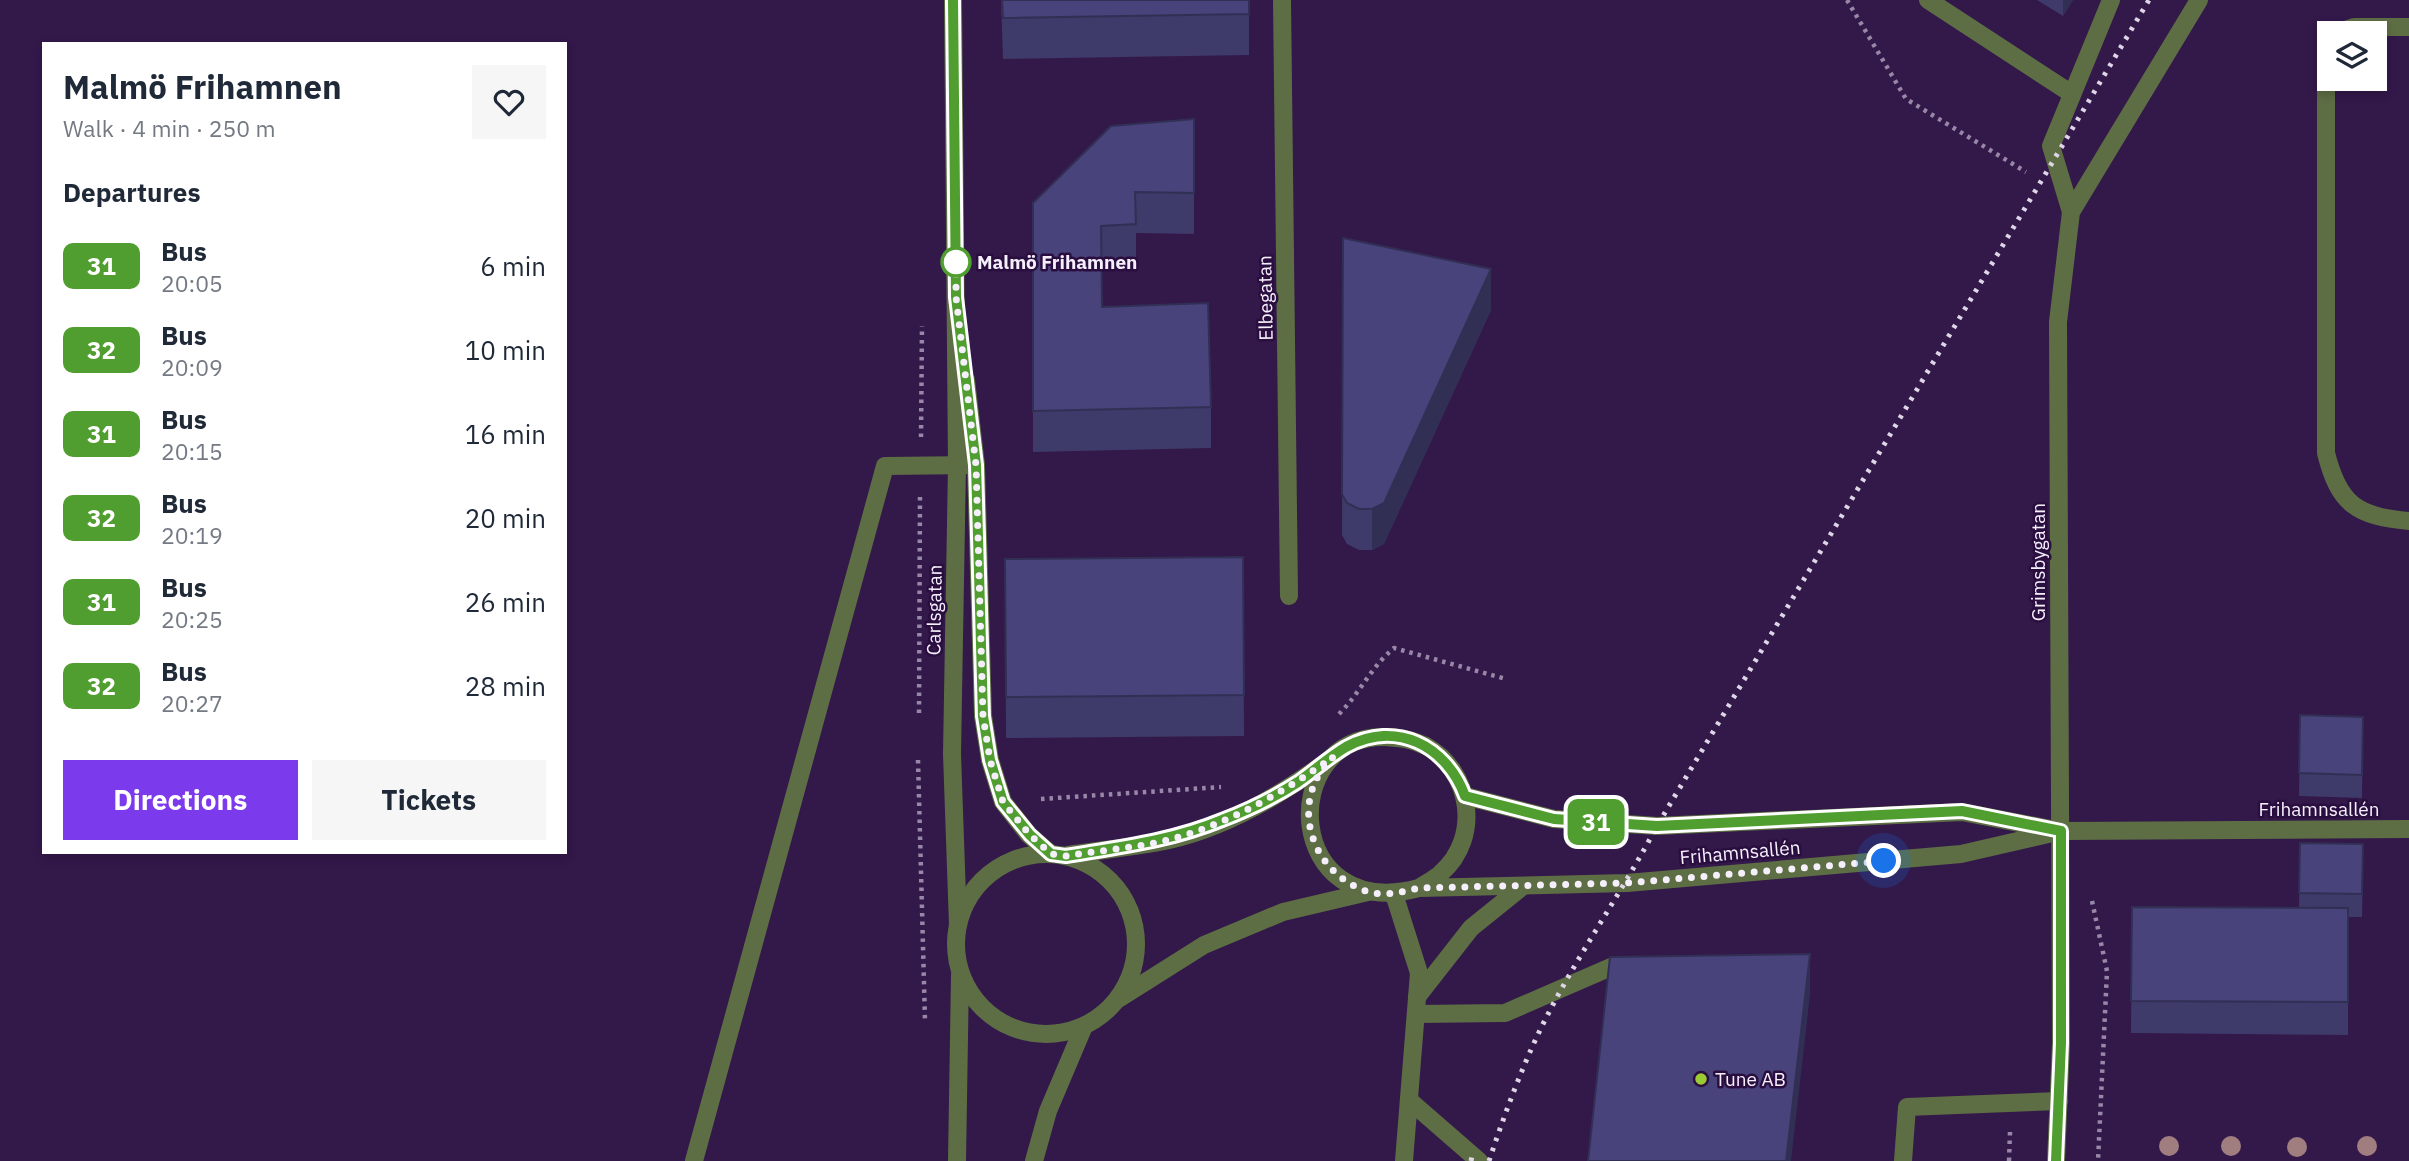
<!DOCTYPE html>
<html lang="en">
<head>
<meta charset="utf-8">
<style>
  :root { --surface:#fff; --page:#f6f6f7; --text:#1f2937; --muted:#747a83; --accent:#7c3aed }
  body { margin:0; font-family:"IBM Plex Sans",sans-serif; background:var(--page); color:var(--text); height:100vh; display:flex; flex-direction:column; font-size:26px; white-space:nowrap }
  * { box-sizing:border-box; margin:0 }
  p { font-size:23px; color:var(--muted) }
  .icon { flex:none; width:38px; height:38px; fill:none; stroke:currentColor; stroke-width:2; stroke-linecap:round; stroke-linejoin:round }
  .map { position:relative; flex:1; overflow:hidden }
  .drawer { position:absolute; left:42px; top:42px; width:525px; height:812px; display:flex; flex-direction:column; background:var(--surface); border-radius:0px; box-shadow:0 4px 10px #0003 }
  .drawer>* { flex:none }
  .badge { padding:0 14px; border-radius:10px; font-size:24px; line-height:46px }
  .controls { position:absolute; left:2317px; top:21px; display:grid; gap:14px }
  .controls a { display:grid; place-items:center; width:70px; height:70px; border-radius:0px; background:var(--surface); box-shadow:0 4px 10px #0003; font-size:35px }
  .you { position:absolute; width:35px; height:35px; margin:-18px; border:5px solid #fff; border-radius:50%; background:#1a73e8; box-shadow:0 0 0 10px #1a73e833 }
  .map>.badge { position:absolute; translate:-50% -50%; box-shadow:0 0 0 4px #fff }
  h2 { padding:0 21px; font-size:26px; line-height:63px }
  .round { display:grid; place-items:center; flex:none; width:74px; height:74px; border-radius:0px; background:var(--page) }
  .head { display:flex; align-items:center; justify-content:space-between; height:119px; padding:0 21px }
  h1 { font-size:33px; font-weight:800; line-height:52px }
  .action { display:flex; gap:14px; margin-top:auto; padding:14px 21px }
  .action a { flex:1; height:80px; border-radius:0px; background:var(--accent); color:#fff; font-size:28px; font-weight:800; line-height:80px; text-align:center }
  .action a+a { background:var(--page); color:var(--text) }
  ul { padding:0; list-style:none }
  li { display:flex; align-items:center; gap:21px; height:84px; padding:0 21px }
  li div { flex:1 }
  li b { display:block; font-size:26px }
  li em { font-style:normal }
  li .badge { min-width:77px; font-weight:700; text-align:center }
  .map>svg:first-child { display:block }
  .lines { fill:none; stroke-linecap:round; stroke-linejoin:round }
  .path { stroke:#9888a7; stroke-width:4.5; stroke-dasharray:3.5 5; stroke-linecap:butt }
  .minor { stroke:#5e6e44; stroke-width:18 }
  .rail { stroke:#ded5e7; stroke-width:5; stroke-dasharray:3.5 7; stroke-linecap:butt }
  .tree { fill:#a07d7e }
  .wall { fill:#3e3a69 }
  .shaded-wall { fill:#322f55 }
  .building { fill:#48437a; stroke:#322f55; stroke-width:2 }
  .line-casing { stroke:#fff; stroke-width:16 }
  .line { stroke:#509e2f; stroke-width:10 }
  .walk { stroke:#f5effc; stroke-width:7; stroke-dasharray:0 12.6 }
  .stop-dot { fill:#fff; stroke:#509e2f; stroke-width:3.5 }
  .poi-dot { fill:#9bcb33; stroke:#290e3f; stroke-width:2.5 }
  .labels { text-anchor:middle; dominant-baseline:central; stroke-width:5; stroke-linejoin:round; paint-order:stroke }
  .stop-label { font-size:19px; font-weight:bold; fill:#f5effc; stroke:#290e3f; text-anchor:start }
  .street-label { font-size:19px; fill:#f5effc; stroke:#290e3f }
  .poi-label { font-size:19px; fill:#f5effc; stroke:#290e3f; text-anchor:start }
</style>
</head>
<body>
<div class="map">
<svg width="2409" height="1161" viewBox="0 0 2409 1161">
  <rect width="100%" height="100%" fill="#33184a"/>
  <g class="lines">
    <!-- path -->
    <g class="path">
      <path d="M1847 0 1906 99 2026 172"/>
      <path d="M921 437 922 326"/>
      <path d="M919 713 920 494"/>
      <path d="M1339 714C1360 693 1371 667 1394 648L1506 679"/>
      <path d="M918 760 925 1021"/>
      <path d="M1041 799 1221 787"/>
      <path d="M2092 901 2107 971 2098 1161"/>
      <path d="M2009 1161 2010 1132"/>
    </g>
    <!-- minor -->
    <g class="minor">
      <path d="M953 0 957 465 952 754 958 925"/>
      <path d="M1282 0 1289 596"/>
      <path d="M1928 0 2072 94"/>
      <path d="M2337 33 2354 27H2409"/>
      <path d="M2329 45 2326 57V453C2339 505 2357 516 2409 521"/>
      <path d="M2071 212 2051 146 2111 0"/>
      <path d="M966 380 976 465 983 716 990 760 1003 802 1029 835 1051 854"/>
      <path d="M1465 796 1554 819 1657 826 1962 812 2061 831 2409 829"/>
      <circle cx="1046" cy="944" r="90"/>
      <path d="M1068 855C1101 850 1136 847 1169 840 1223 828 1277 797 1322 765"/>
      <path d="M1419 888C1426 883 1435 879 1441 873 1482 837 1471 771 1426 746 1411 739 1401 738 1385 737 1276 735 1284 924 1419 888L1627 883 1961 854 2061 831"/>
      <path d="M1394 894 1419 973 1404 1161"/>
      <path d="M1417 997 1471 928 1523 886"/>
      <path d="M1120 998 1204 945 1283 912 1368 892"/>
      <path d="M1417 1014 1505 1013 1611 967 1631 966"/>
      <path d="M1410 1101 1479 1161"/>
      <path d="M694 1161 885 466 976 465"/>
      <path d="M957 1161 960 975"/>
      <path d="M1034 1161 1048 1111 1084 1026"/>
      <path d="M1903 1161 1907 1107 2059 1101"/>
      <path d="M2056 1161 2061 1043 2058 322 2071 212 2199 0"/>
    </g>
    <!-- rail -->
    <g class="rail">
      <path d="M1471 1161 1472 1156"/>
      <path d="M1489 1161C1504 1116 1521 1069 1542 1026 1576 957 1621 894 1657 826L2149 0"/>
    </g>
  </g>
  <!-- trees -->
  <g class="tree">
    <circle cx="2169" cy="1146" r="10"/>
    <circle cx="2231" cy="1146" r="10"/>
    <circle cx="2367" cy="1146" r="10"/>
    <circle cx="2297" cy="1147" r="10"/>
  </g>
  <!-- wall -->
  <g class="wall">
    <path d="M1001 0H1249V55L1003 59Z"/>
    <path d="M2037 0H2073L2063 16Z"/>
    <path d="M1194 119V234L1136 233V265L1102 267V307L1211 407V448L1033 452V203Z"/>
    <path d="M1343 238 1491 310 1384 544 1372 550H1359L1347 544 1342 535Z"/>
    <path d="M1243 557 1244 736 1006 738 1005 559Z"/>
    <path d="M2300 715 2363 717 2362 798 2299 796Z"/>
    <path d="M2300 843 2363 866 2362 917H2348V1035L2131 1033 2132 907 2299 908Z"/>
  </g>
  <!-- shaded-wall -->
  <g class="shaded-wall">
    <path d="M2063 0H2073L2063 16Z"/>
    <path d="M1491 269V310L1384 544 1372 550V509Z"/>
    <path d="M1810 954V995L1791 1161H1786Z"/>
  </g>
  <!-- building -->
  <g class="building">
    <path d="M1002 0H1249V14L1003 18Z"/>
    <path d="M1194 119V193L1135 192 1136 224 1101 226 1102 307 1208 303 1211 407 1033 411V203L1111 126Z"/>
    <path d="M1343 238 1491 269 1384 503 1372 509H1359L1347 503 1342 494Z"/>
    <path d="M1243 557 1244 695 1006 697 1005 559Z"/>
    <path d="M2300 715 2363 717 2362 775 2299 773Z"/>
    <path d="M2300 843 2363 844 2362 894 2299 893Z"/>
    <path d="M2132 907 2348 908V1002L2131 1001Z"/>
    <path d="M1810 954 1786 1161H1588L1610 957Z"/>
  </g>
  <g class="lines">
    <defs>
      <path id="line" d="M953 0 956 297 976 465 983 716 990 760 1003 802 1030 835 1051 854 1066 856C1120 847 1171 841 1222 820 1248 810 1275 797 1298 782 1314 771 1329 757 1346 747 1396 720 1446 745 1465 796L1554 819 1657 826 1962 811 2061 831V1043L2056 1161"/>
    </defs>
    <!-- line casing -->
    <use href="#line" class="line-casing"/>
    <!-- line -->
    <use href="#line" class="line"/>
    <!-- walk -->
    <path class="walk" d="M956 262V297L976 465 983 716 990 760 1003 802 1030 835 1051 854 1066 856C1101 850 1138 848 1172 839 1230 823 1284 792 1333 757 1328 764 1321 771 1317 778 1294 823 1321 876 1366 891 1384 897 1402 892 1419 888L1627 883 1884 861"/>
  </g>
  <!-- markers -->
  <circle class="stop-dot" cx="956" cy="262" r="14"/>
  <circle class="poi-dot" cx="1701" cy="1079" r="7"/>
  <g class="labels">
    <!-- stop labels -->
    <g class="stop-label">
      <text x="977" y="262">Malmö Frihamnen</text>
    </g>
    <!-- street labels -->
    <g class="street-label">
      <text transform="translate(1265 298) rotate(-91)">Elbegatan</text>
      <text transform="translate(2038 562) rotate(-90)">Grimsbygatan</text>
      <text transform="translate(934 610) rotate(-89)">Carlsgatan</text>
      <text x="2319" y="809">Frihamnsallén</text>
      <text transform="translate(1740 852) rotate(-5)">Frihamnsallén</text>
    </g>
    <!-- poi labels -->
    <g class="poi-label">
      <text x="1715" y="1079">Tune AB</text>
    </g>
  </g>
</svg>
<div class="controls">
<a><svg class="icon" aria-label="layers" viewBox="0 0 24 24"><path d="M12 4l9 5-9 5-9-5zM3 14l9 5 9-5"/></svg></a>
</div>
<div class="you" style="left:1884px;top:861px"></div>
<b class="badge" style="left:1596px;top:822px;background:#509e2f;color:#fff">31</b>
<section class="drawer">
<div class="head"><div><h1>Malmö Frihamnen</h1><p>Walk · 4 min · 250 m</p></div><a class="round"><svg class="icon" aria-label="heart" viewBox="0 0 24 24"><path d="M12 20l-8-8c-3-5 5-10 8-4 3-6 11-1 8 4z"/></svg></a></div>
<h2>Departures</h2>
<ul>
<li><span class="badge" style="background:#509e2f;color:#fff">31</span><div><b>Bus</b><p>20:05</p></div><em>6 min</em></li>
<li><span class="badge" style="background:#509e2f;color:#fff">32</span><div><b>Bus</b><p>20:09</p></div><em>10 min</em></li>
<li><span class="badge" style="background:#509e2f;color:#fff">31</span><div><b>Bus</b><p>20:15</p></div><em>16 min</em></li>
<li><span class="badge" style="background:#509e2f;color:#fff">32</span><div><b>Bus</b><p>20:19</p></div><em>20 min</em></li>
<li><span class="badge" style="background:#509e2f;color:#fff">31</span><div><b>Bus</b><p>20:25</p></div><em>26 min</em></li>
<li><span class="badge" style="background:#509e2f;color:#fff">32</span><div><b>Bus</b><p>20:27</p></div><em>28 min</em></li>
</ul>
<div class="action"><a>Directions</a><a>Tickets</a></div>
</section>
</div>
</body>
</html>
